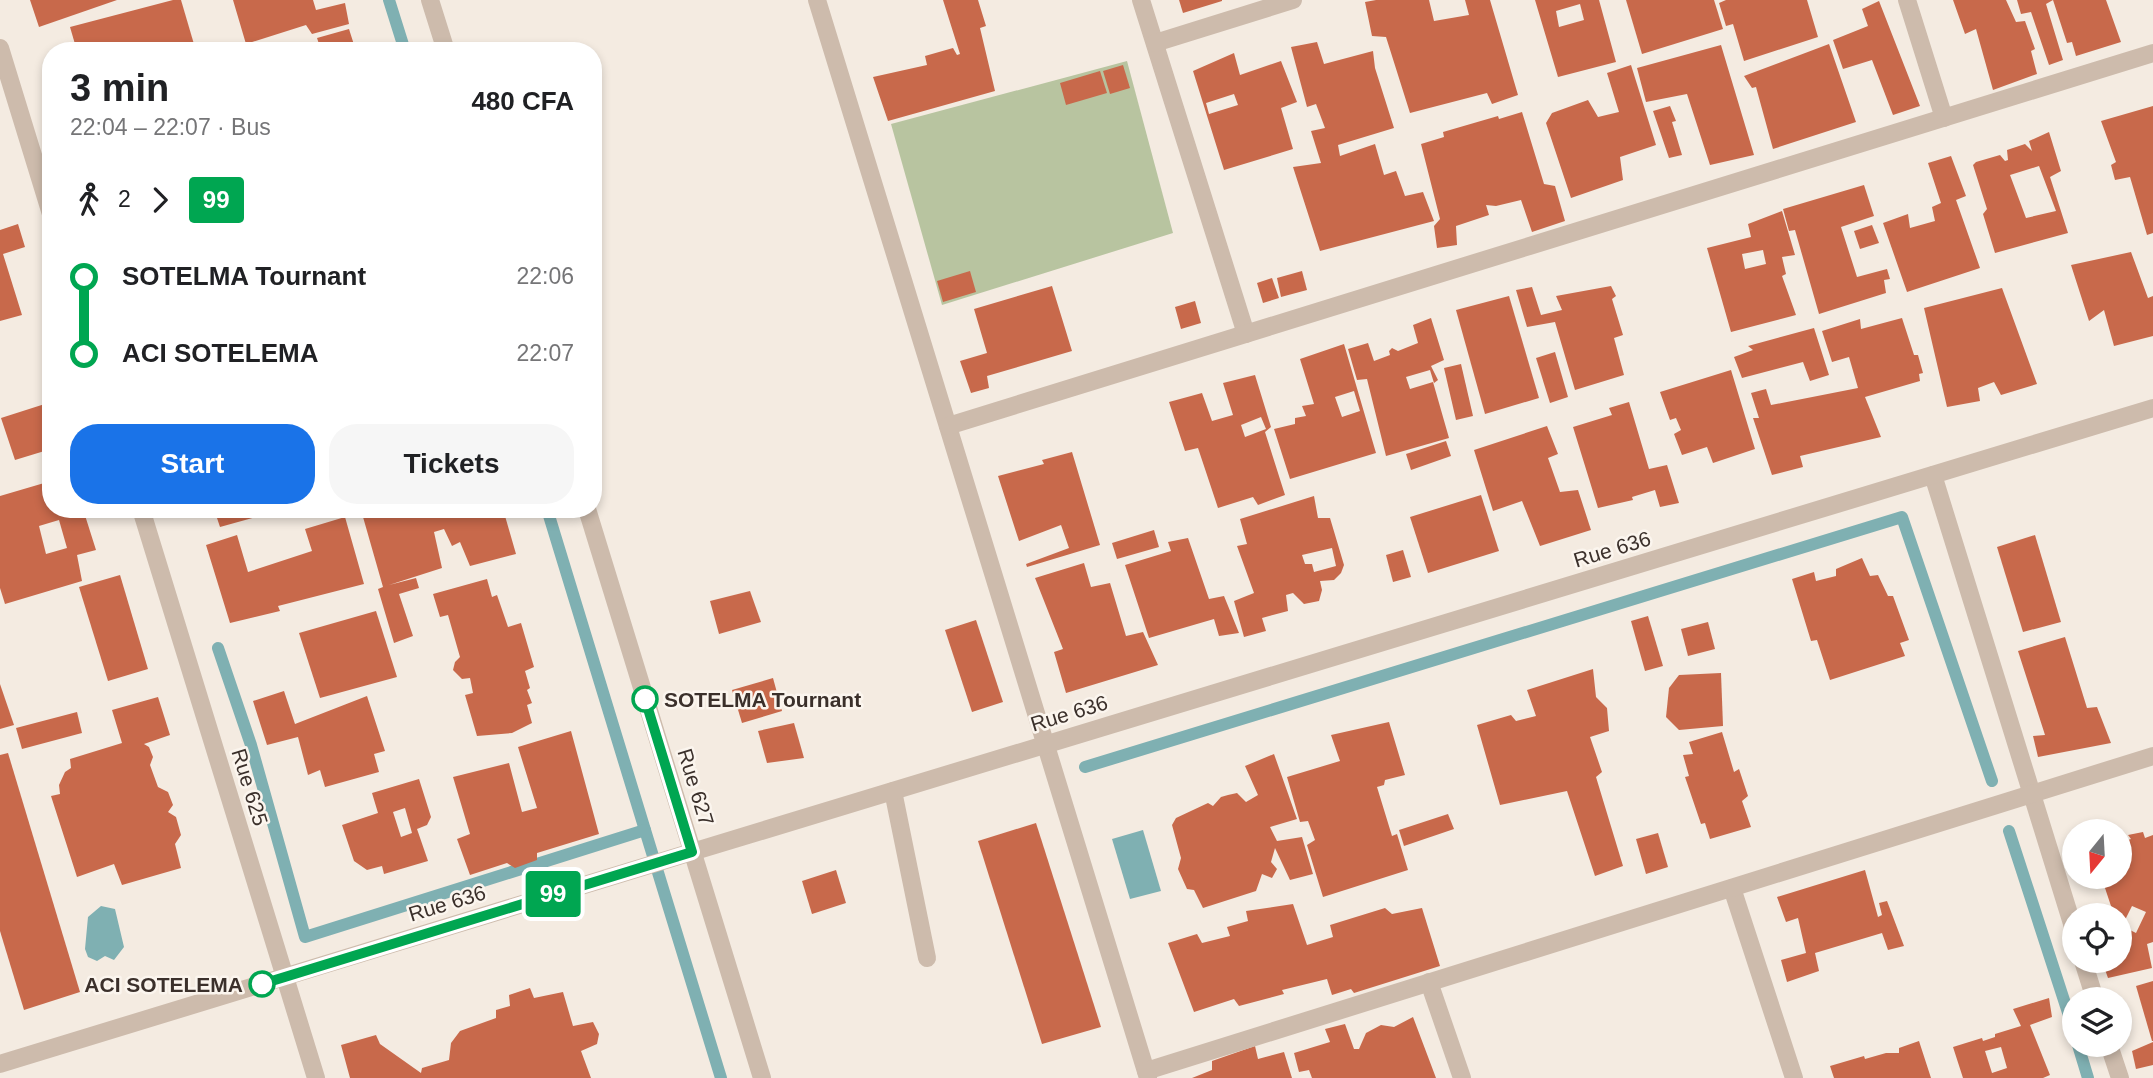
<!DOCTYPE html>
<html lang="en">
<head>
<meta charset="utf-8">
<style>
  :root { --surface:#fff; --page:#f6f6f6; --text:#202124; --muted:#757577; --accent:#1a73e8 }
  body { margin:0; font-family:Helvetica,sans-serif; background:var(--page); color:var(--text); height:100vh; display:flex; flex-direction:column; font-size:26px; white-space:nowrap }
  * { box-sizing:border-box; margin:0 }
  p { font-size:23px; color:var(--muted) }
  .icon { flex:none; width:38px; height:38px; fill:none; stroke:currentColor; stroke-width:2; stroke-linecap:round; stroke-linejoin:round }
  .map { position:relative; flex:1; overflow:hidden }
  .drawer { position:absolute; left:42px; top:42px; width:560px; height:476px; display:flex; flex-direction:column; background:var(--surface); border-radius:28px; box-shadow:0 4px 10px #0003 }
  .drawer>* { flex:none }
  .badge { padding:0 14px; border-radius:5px; font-size:24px; line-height:46px }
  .needle { width:46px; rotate:198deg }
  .controls { position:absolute; left:2062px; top:819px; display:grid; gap:14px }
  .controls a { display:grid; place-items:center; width:70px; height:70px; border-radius:50%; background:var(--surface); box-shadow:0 4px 10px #0003; font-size:35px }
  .map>.badge { position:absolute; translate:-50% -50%; box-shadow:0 0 0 4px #fff }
  .legs { display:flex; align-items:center; gap:10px; height:77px; padding:0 28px; font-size:23px }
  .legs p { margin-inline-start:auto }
  .summary { display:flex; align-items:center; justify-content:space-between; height:119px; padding:0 28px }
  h1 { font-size:38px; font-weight:600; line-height:52px }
  .action { display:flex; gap:14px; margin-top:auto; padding:14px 28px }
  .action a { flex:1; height:80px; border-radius:28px; background:var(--accent); color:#fff; font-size:28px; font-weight:600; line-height:80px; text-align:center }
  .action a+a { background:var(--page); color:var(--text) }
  ul { padding:0 28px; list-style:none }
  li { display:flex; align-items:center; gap:24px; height:77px; font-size:26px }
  li i { display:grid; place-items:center; width:10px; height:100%; margin:0 9px; background:currentColor }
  li i::after { content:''; width:18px; height:18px; margin:-9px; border:5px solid; border-radius:50%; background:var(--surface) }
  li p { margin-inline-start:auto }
  li:first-child i { background:linear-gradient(#0000 50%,currentColor 0) }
  li:last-child i { background:linear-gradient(currentColor 50%,#0000 0) }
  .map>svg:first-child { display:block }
  .green { fill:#b8c4a0 }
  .water { fill:#7fb0b2 }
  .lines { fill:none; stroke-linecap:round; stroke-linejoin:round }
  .stream { stroke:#7fb0b2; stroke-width:12 }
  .building { fill:#c8694b; fill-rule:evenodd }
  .service { stroke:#cdbbac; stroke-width:18 }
  .minor { stroke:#cdbbac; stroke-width:18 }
  .tertiary { stroke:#cdbbac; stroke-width:18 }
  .line-1-casing { stroke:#fff; stroke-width:16 }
  .line-1 { stroke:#00a651; stroke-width:10 }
  .stop-1-dot { fill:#fff; stroke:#00a651; stroke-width:3.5 }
  .labels { text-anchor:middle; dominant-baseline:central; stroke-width:5; stroke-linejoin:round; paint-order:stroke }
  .street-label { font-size:21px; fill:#3b302b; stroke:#fbf5ee }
  .stop-label { font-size:21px; font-weight:bold; fill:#3b302b; stroke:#fbf5ee; text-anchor:start }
</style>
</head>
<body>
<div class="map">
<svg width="2153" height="1078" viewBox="0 0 2153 1078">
  <rect width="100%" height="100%" fill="#f4ebe1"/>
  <!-- green -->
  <path class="green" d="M1127 61 1173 233 942 305 891 124Z"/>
  <!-- water -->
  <g class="water">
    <path d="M1143 830 1161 891 1130 899 1112 839Z"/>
    <path d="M101 906 115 909 124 947 114 960 105 956 97 961 88 957 85 949 88 917Z"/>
  </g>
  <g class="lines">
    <!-- stream -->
    <g class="stream">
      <path d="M389 0 405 51"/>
      <path d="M547 509 645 830"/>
      <path d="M218 648 251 745 305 937 645 830 721 1078"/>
      <path d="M1085 767 1902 517 1992 781"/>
      <path d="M2009 831 2074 1031"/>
      <path d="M2078 1045 2088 1078"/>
    </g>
  </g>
  <!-- building -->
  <g class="building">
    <path d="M30 0H117L39 27Z"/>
    <path d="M173 0H181L196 51H77L70 27Z"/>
    <path d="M233 0H313L316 10 345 3 349 24 312 34 306 25 246 44Z"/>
    <path d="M943 0H978L986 26 980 28 995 91 888 121 873 77 927 65 925 56 953 48 957 55 960 54Z"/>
    <path d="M1179 0H1222V1L1183 13Z"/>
    <path d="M1376 0H1429L1434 21 1469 15 1465 0H1490L1518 95 1492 104 1487 93 1410 113 1386 37 1372 36 1365 2Z"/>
    <path d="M1535 0H1599L1616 62 1558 77ZM1580 4 1584 20 1559 27 1556 11Z"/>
    <path d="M1626 0H1714L1723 29 1642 54Z"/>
    <path d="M1726 0H1807L1818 37 1744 61 1733 24 1726 26 1719 3Z"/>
    <path d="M1953 0H2006L2016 22 2025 21 2035 49 2031 51 2037 74 1993 90 1976 29 1965 34Z"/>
    <path d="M2017 0H2106L2121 42 2076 56 2072 42 2067 43 2053 0 2046 4 2063 60 2049 65 2031 12 2021 14Z"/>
    <path d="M1879 1 1920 106 1893 115 1872 60 1843 69 1833 40 1868 26 1862 9Z"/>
    <path d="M349 29 356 51H300L319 44 317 38Z"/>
    <path d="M1317 42 1324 64 1373 51 1375 68 1394 128 1338 145 1340 156 1375 144 1384 175 1396 171 1405 196 1423 192 1434 221 1320 251 1293 167 1321 163 1311 131 1325 128 1316 104 1307 107 1291 47Z"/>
    <path d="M1829 44 1856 122 1773 149 1756 87 1752 88 1744 76Z"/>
    <path d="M1721 45 1754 155 1710 165 1687 94 1646 102 1637 68Z"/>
    <path d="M1234 53 1240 75 1281 61 1297 102 1281 108 1293 149 1224 170 1193 71ZM1234 94 1238 105 1209 114 1206 103Z"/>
    <path d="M1123 65 1130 88 1110 94 1103 71Z"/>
    <path d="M1631 65 1656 145 1620 157 1623 180 1571 198 1546 123 1552 113 1588 100 1598 117 1619 112 1607 73Z"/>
    <path d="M1100 71 1107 93 1066 105 1060 83Z"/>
    <path d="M1670 106 1676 121 1672 122 1682 155 1669 158 1653 111Z"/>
    <path d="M2153 106V233L2147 235 2130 177 2115 180 2111 165 2116 162 2101 121Z"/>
    <path d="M1522 112 1544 184 1555 186 1565 221 1532 232 1521 200 1496 206 1486 205 1489 215 1456 226 1457 245 1437 248 1434 226 1440 219 1421 144 1444 137 1443 132 1498 116 1499 119Z"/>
    <path d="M2049 132 2061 171 2050 177 2068 233 1995 253 1983 214 1987 209 1973 165 1976 162 2000 155 2005 161 2008 160 2007 150 2025 144 2032 151 2029 141ZM2039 166 2056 211 2026 218 2010 175Z"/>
    <path d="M1951 156 1966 196 1956 200 1980 268 1907 292 1883 223 1908 214 1910 228 1935 221 1932 207 1941 203 1928 163Z"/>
    <path d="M1864 185 1874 216 1841 227 1857 277 1887 269 1890 279 1884 280 1886 293 1819 314 1795 230 1789 231 1783 209Z"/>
    <path d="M1782 211 1795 255 1782 257 1786 274 1782 276 1796 315 1731 332 1707 248 1751 237 1748 224ZM1763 250 1766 264 1745 269 1742 254Z"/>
    <path d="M18 224 25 247 3 254 22 315 0 321V230Z"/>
    <path d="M1872 225 1879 243 1860 249 1854 231Z"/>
    <path d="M2131 252 2148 298 2153 296V336L2114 346 2104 310 2089 321 2071 265Z"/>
    <path d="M970 271 976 292 943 302 937 281Z"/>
    <path d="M1302 271 1307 290 1281 297 1277 278Z"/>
    <path d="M1272 278 1279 298 1263 303 1257 283Z"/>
    <path d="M1052 286 1072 351 987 376 989 388 971 393 960 361 987 353 974 309Z"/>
    <path d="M1611 286 1616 296 1612 299 1623 335 1614 338 1624 375 1575 390 1555 322 1527 327 1516 290 1532 287 1541 315 1562 310 1556 296Z"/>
    <path d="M2002 288 2037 384 2001 395 1994 382 1978 388 1980 401 1947 407 1924 308Z"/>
    <path d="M1509 296 1539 398 1485 414 1456 310Z"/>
    <path d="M1195 301 1201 323 1181 329 1175 307Z"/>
    <path d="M1431 318 1444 360 1431 366 1438 380 1434 383 1430 370 1406 377 1410 389 1433 382 1449 438 1386 456 1367 379 1357 380 1348 349 1368 343 1374 361 1390 355 1389 351 1392 348 1398 351 1418 343 1413 325Z"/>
    <path d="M1902 318 1914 355H1918L1923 373 1919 374 1920 381 1865 397 1881 437 1800 456 1803 467 1772 475 1753 418H1759L1751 393 1766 389 1771 405 1858 388 1849 357 1832 362 1822 331 1860 319 1861 329Z"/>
    <path d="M1814 328 1829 375 1810 381 1803 362 1742 378 1734 357 1753 350 1748 346Z"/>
    <path d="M1344 344 1376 453 1290 479 1274 429 1295 424V418L1306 416 1302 406 1314 404 1300 359ZM1354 391 1360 411 1342 417 1335 397Z"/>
    <path d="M1555 352 1568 397 1550 403 1536 358Z"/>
    <path d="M1461 364 1473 416 1456 420 1444 368Z"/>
    <path d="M1731 370 1755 449 1713 463 1707 447 1682 455 1674 434 1681 430 1676 418 1670 420 1660 392Z"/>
    <path d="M1255 375 1271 427 1265 432 1285 495 1258 505 1253 497 1218 508 1198 448 1185 451 1169 402 1202 393 1212 421 1233 415 1223 383ZM1261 417 1266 429 1245 437 1241 425Z"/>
    <path d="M51 402V449L15 460 1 418Z"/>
    <path d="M1629 402 1649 469 1667 465 1679 503 1660 507 1655 490 1632 497 1633 500 1598 508 1573 427 1612 415 1609 408Z"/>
    <path d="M1547 426 1558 454 1548 458 1560 492 1578 490 1591 530 1540 546 1522 501 1493 511 1474 450Z"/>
    <path d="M1446 441 1451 456 1411 470 1406 454Z"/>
    <path d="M1072 452 1100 545 1027 567 1026 564 1069 548 1061 525 1019 541 998 476 1044 464 1042 460Z"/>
    <path d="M51 481V509H83L96 550 77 555 82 581 5 604 0 588V496ZM59 520 67 548 46 554 39 526Z"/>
    <path d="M1481 495 1499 551 1428 573 1410 517Z"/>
    <path d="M1314 496 1318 518H1330L1344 565 1341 573 1334 580 1320 581 1322 590 1319 601 1304 604 1293 593 1286 595 1288 611 1262 618 1266 631 1244 637 1234 601 1254 593 1237 546 1247 544 1240 519ZM1332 548 1336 566 1314 572 1312 564H1305L1302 555Z"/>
    <path d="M214 509H281V510L220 527Z"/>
    <path d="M364 509H503L516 554 470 566 460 542 452 546 444 529 434 532 442 568 389 585 416 578 419 588 399 594 413 636 394 643 378 589 383 587 361 510Z"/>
    <path d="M345 517 364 584 278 606 280 611 230 623 206 545 237 535 248 572 312 551 305 529Z"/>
    <path d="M1154 530 1159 547 1117 559 1112 543Z"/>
    <path d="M2035 535 2061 622 2023 632 1997 547Z"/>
    <path d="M1188 538 1209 599 1224 596 1239 633 1219 636 1214 619 1149 638 1125 565 1171 551 1168 542Z"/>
    <path d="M1403 550 1411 577 1393 582 1386 555Z"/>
    <path d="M1862 558 1870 576 1878 575 1888 596H1893L1909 640 1900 643 1905 656 1830 680 1817 640 1811 641 1792 579 1814 572 1816 581 1836 576V569Z"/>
    <path d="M1084 563 1091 587 1110 583 1126 636 1143 632 1158 665 1066 693 1054 652 1063 649 1035 578Z"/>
    <path d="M120 575 148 669 108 681 79 587Z"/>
    <path d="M487 579 492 597 497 595 508 627 521 623 534 667 525 671 530 688 527 690 532 703 527 705 532 723 512 733 477 736 465 695 473 693 470 678 462 679 453 670 455 662 460 657 448 615 440 617 433 594Z"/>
    <path d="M750 591 761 622 719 634 710 601Z"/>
    <path d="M376 611 397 677 320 698 299 633Z"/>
    <path d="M1648 616 1663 666 1645 671 1631 621Z"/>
    <path d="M976 620 1003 702 972 712 945 630Z"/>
    <path d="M1708 622 1715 649 1688 656 1681 629Z"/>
    <path d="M2065 637 2087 708 2097 707 2111 743 2038 757 2033 736 2045 735 2018 651Z"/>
    <path d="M1593 669 1596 697 1607 708 1609 731 1590 737 1602 772 1596 777 1623 866 1595 876 1567 791 1500 805 1477 725 1511 715 1516 721 1536 716 1527 690Z"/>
    <path d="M1721 673 1723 726 1679 730 1666 717 1669 688 1679 675Z"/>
    <path d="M773 678 782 711 742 723 732 690Z"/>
    <path d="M0 684 14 725 0 729Z"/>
    <path d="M284 691 295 724 367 696 385 751 374 754 379 772 325 787 320 770 308 775 298 737 267 745 253 701Z"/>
    <path d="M158 697 170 735 144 744 149 747 153 757 150 765 158 787 168 792 173 805 168 812 176 817 181 835 175 844 181 868 122 885 114 864 77 877 51 796 60 794 59 785 65 772 71 768 70 759 122 743 112 710Z"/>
    <path d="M77 712 82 733 22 749 16 728Z"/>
    <path d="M1389 722 1405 775 1385 780 1384 785 1377 787 1392 836 1397 834 1408 870 1323 897 1307 845 1315 840 1308 821 1300 822 1287 777 1340 761 1331 735Z"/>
    <path d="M794 723 804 758 767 763 758 731Z"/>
    <path d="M571 731 599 834 537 853V860L515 868 507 863 470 875 457 839 470 834 453 777 509 763 522 812 537 808 518 747Z"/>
    <path d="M1722 732 1734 772 1739 769 1748 796 1742 801 1751 827 1710 839 1705 823 1701 824 1685 777 1689 776 1683 755 1693 754 1689 742Z"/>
    <path d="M8 753 80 992 24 1010 0 931V755Z"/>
    <path d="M1274 754 1297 819 1270 827 1277 841 1302 837 1313 874 1290 880 1275 848 1271 862 1277 869 1272 878 1262 874 1256 891 1203 908 1194 890 1187 889 1178 869 1181 858 1172 825 1176 818 1208 803 1213 806 1221 797 1228 795 1237 793 1246 802 1258 795 1245 766Z"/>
    <path d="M419 779 431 817 427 825 417 829 428 861 384 874 382 866 367 870 354 861 342 825 378 813 372 793ZM405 808 412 833 401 837 393 812Z"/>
    <path d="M1448 814 1454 829 1404 846 1399 830Z"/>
    <path d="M1036 823 1101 1027 1042 1044 978 841Z"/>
    <path d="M2143 832 2145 838 2153 835V942L2147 944 2152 968 2108 978 2102 961H2119V915H2114L2102 879 2119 877V843L2131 839 2128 835ZM2132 906 2146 912 2136 933 2122 926Z"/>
    <path d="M1658 833 1668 867 1646 874 1636 839Z"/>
    <path d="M836 870 846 903 812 914 802 881Z"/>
    <path d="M1865 870 1878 917 1882 915 1879 903 1887 901 1904 946 1888 950 1882 933 1815 953 1819 971 1787 982 1781 960 1806 953 1798 918 1786 922 1777 897Z"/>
    <path d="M1293 904 1307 945 1333 937 1330 925 1385 908 1392 914 1422 908 1440 966 1354 993 1351 989 1332 995 1327 979 1282 990 1284 994 1239 1006 1234 999 1194 1012 1168 943 1197 934 1202 943 1230 936 1227 927 1248 921 1246 911Z"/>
    <path d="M2153 981V1041H2152L2136 986Z"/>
    <path d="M530 988 534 998 563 992 573 1026 593 1022 599 1034 597 1044 581 1051 591 1078H350L341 1045 376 1035 380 1044 421 1073 422 1068 449 1060 451 1043 460 1031 496 1018V1010L510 1006 509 995Z"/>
    <path d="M2049 998 2052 1017 2030 1025 2050 1075 2043 1078H1963L1953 1047 1982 1038 1983 1041 1995 1037V1034L2021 1026 2013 1009ZM2001 1047 2007 1068 1992 1073 1985 1051Z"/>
    <path d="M1413 1017 1436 1078H1312L1309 1070 1299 1072 1294 1053 1330 1042 1325 1029 1345 1024 1354 1049H1359L1366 1033 1381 1025 1394 1027Z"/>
    <path d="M1919 1041 1931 1078H1834L1830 1066 1864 1056 1865 1059 1886 1053H1899V1048Z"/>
    <path d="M2153 1042V1065L2136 1069 2132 1051Z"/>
    <path d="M1255 1046 1258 1059 1284 1052 1292 1078H1192L1212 1070V1061Z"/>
  </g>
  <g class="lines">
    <!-- service -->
    <path class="service" d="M893 791 927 958"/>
    <!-- minor -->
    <g class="minor">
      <path d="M817 0 1148 1078"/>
      <path d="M1141 0 1246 334"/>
      <path d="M1907 0 1944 118"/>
      <path d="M1155 43 1293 0"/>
      <path d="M0 48 51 214"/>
      <path d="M948 426 2153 53"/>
      <path d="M1933 475 2074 930"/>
      <path d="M141 509 316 1078"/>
      <path d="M692 852 2153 408"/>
      <path d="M1732 888 1794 1078"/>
      <path d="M2083 961 2095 999"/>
      <path d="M1429 982 1462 1078"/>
      <path d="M2109 1045 2120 1078"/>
      <path d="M1146 1071 2153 756"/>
    </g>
    <!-- tertiary -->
    <g class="tertiary">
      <path d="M430 0 446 51"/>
      <path d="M587 509 762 1078"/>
      <path d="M0 1064 692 852"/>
    </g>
  </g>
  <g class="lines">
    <defs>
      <path id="line-1" d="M262 984 692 852 645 699"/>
    </defs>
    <!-- line-1 casing -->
    <use href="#line-1" class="line-1-casing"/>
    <!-- line-1 -->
    <use href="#line-1" class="line-1"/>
  </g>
  <!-- markers -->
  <g class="stop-1-dot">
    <circle cx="645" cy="699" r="12"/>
    <circle cx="262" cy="984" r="12"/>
  </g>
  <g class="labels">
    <!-- street labels -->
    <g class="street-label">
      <text transform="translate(1612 549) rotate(-17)">Rue 636</text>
      <text transform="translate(1069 713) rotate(-17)">Rue 636</text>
      <text transform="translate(250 787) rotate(73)">Rue 625</text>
      <text transform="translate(696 787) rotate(73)">Rue 627</text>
      <text transform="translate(447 903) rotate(-17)">Rue 636</text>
    </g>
    <!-- stop labels -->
    <g class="stop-label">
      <text x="664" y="699">SOTELMA Tournant</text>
      <text x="243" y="984" text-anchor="end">ACI SOTELEMA</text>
    </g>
  </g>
</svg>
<div class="controls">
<a><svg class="needle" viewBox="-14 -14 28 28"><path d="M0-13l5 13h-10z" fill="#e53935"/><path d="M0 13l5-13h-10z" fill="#757577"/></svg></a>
<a><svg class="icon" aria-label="locate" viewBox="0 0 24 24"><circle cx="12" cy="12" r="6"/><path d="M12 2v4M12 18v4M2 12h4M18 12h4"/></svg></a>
<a><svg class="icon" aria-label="layers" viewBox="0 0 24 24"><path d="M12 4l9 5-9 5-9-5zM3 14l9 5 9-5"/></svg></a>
</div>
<b class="badge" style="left:553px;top:894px;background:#00a651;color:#fff">99</b>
<section class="drawer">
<div class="summary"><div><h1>3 min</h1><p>22:04 – 22:07 · Bus</p></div><b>480 CFA</b></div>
<div class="legs"><svg class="icon" aria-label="walk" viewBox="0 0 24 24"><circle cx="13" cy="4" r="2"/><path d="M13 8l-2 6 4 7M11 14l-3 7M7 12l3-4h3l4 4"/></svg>2<svg class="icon" aria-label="forward" viewBox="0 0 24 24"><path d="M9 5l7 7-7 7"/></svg><b class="badge" style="background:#00a651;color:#fff">99</b></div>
<ul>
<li><i style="color:#00a651"></i><b>SOTELMA Tournant</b><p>22:06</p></li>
<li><i style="color:#00a651"></i><b>ACI SOTELEMA</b><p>22:07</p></li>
</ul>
<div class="action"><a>Start</a><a>Tickets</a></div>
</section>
</div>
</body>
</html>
